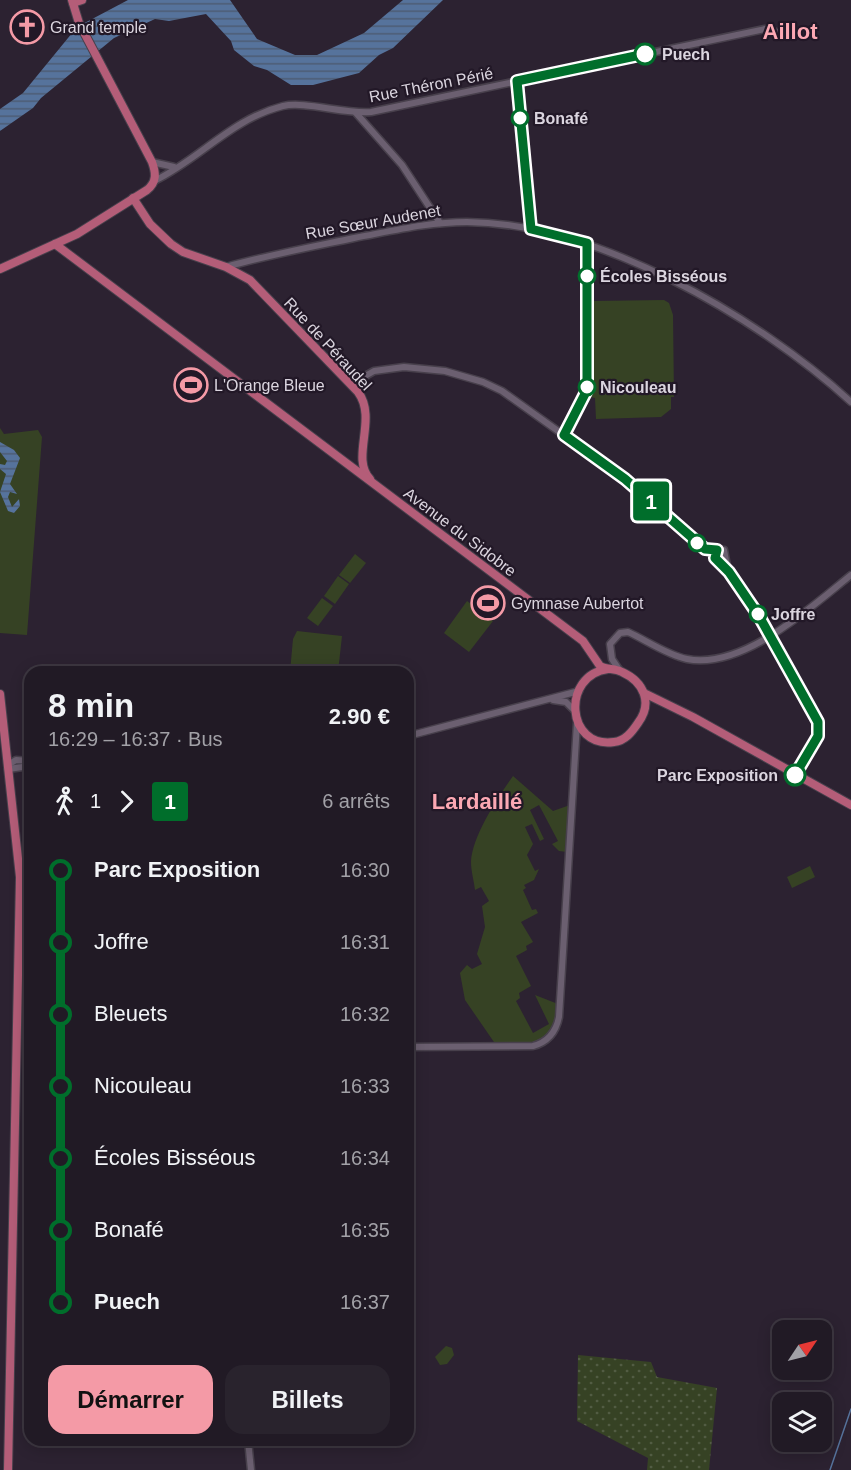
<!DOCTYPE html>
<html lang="fr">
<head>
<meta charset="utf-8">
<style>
  :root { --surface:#211a25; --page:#29232d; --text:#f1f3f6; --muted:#a2a1a7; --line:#3e3842; --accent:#f49aa6 }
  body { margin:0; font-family:Arial,sans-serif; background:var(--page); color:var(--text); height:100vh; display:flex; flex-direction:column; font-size:22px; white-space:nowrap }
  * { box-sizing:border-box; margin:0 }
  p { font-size:20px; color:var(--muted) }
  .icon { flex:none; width:33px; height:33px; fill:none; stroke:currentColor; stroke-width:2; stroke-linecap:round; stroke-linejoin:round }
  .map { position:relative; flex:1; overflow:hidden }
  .details { position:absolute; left:24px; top:666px; width:390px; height:780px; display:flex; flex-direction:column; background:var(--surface); border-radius:18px; box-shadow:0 3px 15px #0003,0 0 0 2px var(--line) }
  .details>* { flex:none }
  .badge { padding:0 12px; border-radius:4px; font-size:21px; line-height:39px }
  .needle { width:39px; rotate:55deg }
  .buttons { position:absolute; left:772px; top:1320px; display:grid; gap:12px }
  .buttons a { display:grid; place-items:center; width:60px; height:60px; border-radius:12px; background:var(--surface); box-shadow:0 3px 15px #0003,0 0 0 2px var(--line); font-size:30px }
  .map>.badge { position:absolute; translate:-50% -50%; box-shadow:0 0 0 3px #fff }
  .legs { display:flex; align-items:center; gap:9px; height:66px; padding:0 24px; font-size:20px }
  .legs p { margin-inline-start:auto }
  .head { display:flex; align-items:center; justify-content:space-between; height:102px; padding:0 24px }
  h1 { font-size:33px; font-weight:600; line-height:45px }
  .button { display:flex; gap:12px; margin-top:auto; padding:12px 24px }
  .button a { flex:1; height:69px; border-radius:18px; background:var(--accent); color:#111; font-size:24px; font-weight:600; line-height:69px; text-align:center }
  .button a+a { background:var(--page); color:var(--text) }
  ul { padding:0 24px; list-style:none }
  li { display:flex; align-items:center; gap:21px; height:72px; font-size:22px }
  li i { display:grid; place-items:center; width:9px; height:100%; margin:0 8px; background:currentColor }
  li i::after { content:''; width:15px; height:15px; margin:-8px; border:4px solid; border-radius:50%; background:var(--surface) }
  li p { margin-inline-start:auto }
  li:first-child i { background:linear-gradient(#0000 50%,currentColor 0) }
  li:last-child i { background:linear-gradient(currentColor 50%,#0000 0) }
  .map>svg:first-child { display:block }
  .grass { fill:url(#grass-dots) }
  .green { fill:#364224 }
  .water { fill:url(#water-rules) }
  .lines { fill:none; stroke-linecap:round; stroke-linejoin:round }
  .stream { stroke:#56739c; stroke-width:1.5 }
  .minor-casing { stroke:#48404c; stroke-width:9 }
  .major-casing { stroke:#48404c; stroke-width:10 }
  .minor { stroke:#6b5f70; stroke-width:6 }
  .major { stroke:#b45d78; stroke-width:8 }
  .line-1-casing { stroke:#fff; stroke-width:14 }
  .line-1 { stroke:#006e2b; stroke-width:9 }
  .stop-1-dot { fill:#fff; stroke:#006e2b; stroke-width:3 }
  .labels { text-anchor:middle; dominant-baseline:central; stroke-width:4.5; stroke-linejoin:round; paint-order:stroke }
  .poi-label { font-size:16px; fill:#dbd5df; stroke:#221827; text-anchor:start }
  .stop-label { font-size:16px; font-weight:bold; fill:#dbd5df; stroke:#221827; text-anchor:start }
  .street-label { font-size:16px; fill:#dbd5df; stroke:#221827 }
  .district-label { font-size:22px; font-weight:bold; fill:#fca8b3; stroke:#221827 }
</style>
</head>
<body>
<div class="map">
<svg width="851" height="1470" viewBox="0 0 851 1470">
  <defs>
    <pattern id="grass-dots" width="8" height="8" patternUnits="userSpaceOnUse" patternTransform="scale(1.5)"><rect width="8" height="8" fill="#364224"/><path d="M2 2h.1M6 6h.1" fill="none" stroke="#525c43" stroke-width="1.8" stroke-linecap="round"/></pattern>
    <pattern id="water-rules" width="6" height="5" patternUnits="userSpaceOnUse" patternTransform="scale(1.5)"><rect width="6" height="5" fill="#56739c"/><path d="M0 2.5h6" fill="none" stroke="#4d5c74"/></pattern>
  </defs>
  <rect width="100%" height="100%" fill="#2c2231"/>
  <!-- grass -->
  <path class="grass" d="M578 1355 651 1362 657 1377 717 1388 709 1470H647L648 1458 577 1421Z"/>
  <!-- green -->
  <g class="green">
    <path d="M664 300 669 303 673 315 674 397H671V409L661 417 596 419 595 398 590 397 589 329H594L593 301Z"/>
    <path d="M0 428 4 434 38 430 42 437 27 635 0 633Z"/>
    <path d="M355 554 366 563 350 583 339 575Z"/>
    <path d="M338 576 349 584 335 604 324 596Z"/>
    <path d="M322 598 333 606 318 626 307 618Z"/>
    <path d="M467 601 493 621 469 652 444 633Z"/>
    <path d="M297 631 342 636 338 672H290L293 639Z"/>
    <path d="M513 776 553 811 570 805 567 852 559 851 552 844 558 841 539 805 530 810 544 839 540 841 532 824 525 827 533 844 527 855 535 871 539 869 534 880 524 885 526 888 523 890 532 910 536 909 538 913 521 922 533 942 526 946 527 950 516 956 531 986 519 993 520 998 516 1001 533 1033 549 1024 535 995 558 1004C555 1048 532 1043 496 1045L465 1000 460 973 467 965 472 969 482 964 477 954 485 927 482 906 489 901 481 887 475 890C474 881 471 871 471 862 472 836 498 797 513 776Z"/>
    <path d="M810 866 815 877 792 888 787 877Z"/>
    <path d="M446 1346 452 1348 454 1355 447 1364 440 1365 435 1357Z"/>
  </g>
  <!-- water -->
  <g class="water">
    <path d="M128 0H230L257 39 295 55H317L364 33 403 0H443L393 48 379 55 359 73 313 85H291L267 70 254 66 234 50 231 41 206 14 169 21 155 19 114 38 41 98 33 108 0 131V109L23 93 77 27Z"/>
    <path d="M0 442 14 450 20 458 10 484 17 494 10 492 8 497 12 507 19 499 20 506 14 513 8 511 0 492 6 474 0 469V464L5 465 7 461 0 452Z"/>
  </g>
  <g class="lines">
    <!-- stream -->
    <path class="stream" d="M830 1470 851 1409"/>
    <defs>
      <g id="minor">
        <path d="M356 113 402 165 440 223"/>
        <path d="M152 162 174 167"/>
        <path d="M154 181C200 159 231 119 283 106 305 101 344 114 371 112L765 29 777 32"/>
        <path d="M226 267C268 255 311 247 354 238 392 231 428 222 467 222 596 223 757 316 851 402"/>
        <path d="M351 384 374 371 404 367 445 371 483 382 502 391 600 461 719 561 759 616 818 722 816 738 795 775"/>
        <path d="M705 549 724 550 728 571"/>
        <path d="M620 671 612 659 610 644 620 633 628 632C646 640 667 655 687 659 743 670 811 607 851 575"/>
        <path d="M553 700 566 702 573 709"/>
        <path d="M408 736 579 691"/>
        <path d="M8 765 16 760 30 761"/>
        <path d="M8 769 30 766"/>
        <path d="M408 1047 533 1046C548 1042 556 1032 559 1017L577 723"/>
        <path d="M248 1440 251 1470"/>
      </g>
      <g id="major">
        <path d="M73 3 82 0"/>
        <path d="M133 198 150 224 171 244 183 252 226 267 250 280 358 392C378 419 350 458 370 479"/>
        <path d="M55 244 583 641 600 666C607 670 614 668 622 672 644 682 653 703 638 723 632 732 625 741 614 742 566 749 561 675 608 669"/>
        <path d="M0 269 77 234 147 190C157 182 156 173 152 162L79 23 72 0"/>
        <path d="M644 693 693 717 851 805"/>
        <path d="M0 694 20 877 8 1470"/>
      </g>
    </defs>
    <!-- minor casing -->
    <use href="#minor" class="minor-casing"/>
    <!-- major casing -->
    <use href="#major" class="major-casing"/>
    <!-- minor -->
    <use href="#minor" class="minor"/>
    <!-- major -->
    <use href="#major" class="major"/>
  </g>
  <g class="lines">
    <defs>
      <path id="line-1" d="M645 54 517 81 531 229 587 243V390L564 435 625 479 705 549 717 550 715 558 729 572 759 616 818 722V736L795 775"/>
    </defs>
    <!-- line-1 casing -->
    <use href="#line-1" class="line-1-casing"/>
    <!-- line-1 -->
    <use href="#line-1" class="line-1"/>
  </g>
  <!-- icons -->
  <defs>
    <symbol id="church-ring" viewBox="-11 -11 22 22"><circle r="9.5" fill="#221827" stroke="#f49aa6" stroke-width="1.5"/><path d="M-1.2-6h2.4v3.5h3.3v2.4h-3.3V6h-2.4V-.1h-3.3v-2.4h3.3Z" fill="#f49aa6"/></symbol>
    <symbol id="stadium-ring" viewBox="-11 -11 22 22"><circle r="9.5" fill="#221827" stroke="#f49aa6" stroke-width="1.5"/><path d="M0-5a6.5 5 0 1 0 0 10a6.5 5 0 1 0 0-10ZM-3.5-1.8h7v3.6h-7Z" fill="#f49aa6"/></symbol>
  </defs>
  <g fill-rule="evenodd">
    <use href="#church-ring" x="8" y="8" width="38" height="38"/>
    <use href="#stadium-ring" x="172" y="366" width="38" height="38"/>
    <use href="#stadium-ring" x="469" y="584" width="38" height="38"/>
  </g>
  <!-- markers -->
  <g class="stop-1-dot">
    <circle cx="645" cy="54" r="10"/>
    <circle cx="520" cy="118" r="8"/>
    <circle cx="587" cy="276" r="8"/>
    <circle cx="587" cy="387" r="8"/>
    <circle cx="697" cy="543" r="8"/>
    <circle cx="758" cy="614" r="8"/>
    <circle cx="795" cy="775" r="10"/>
  </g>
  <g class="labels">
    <!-- poi labels -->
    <g class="poi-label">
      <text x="50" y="27">Grand temple</text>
      <text x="214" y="385">L'Orange Bleue</text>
      <text x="511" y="603">Gymnase Aubertot</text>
    </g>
    <!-- stop labels -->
    <g class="stop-label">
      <text x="662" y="54">Puech</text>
      <text x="534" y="118">Bonafé</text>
      <text x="600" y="276">Écoles Bisséous</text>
      <text x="600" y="387">Nicouleau</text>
      <text x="771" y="614">Joffre</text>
      <text x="778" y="775" text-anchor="end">Parc Exposition</text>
    </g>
    <!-- street labels -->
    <g class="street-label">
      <text transform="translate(431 85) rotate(-11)">Rue Théron Périé</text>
      <text transform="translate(373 222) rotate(-10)">Rue Sœur Audenet</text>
      <text transform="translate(328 344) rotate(47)">Rue de Péraudel</text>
      <text transform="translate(460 532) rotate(37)">Avenue du Sidobre</text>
    </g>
    <!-- district labels -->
    <g class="district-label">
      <text x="790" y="31">Aillot</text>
      <text x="477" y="801">Lardaillé</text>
    </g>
  </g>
</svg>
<div class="buttons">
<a><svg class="needle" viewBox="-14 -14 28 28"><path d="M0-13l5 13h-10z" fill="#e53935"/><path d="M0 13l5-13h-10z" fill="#a2a1a7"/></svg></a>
<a><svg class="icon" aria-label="layers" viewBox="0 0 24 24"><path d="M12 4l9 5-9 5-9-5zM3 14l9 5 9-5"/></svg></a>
</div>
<b class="badge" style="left:651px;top:501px;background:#006e2b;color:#fff">1</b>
<section class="details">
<div class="head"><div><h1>8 min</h1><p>16:29 – 16:37 · Bus</p></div><b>2.90 €</b></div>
<div class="legs"><svg class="icon" aria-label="walk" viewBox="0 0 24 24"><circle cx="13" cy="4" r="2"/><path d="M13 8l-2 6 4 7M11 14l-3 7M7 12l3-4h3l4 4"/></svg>1<svg class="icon" aria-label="forward" viewBox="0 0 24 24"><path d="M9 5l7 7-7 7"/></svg><b class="badge" style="background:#006e2b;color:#fff">1</b><p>6 arrêts</p></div>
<ul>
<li><i style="color:#006e2b"></i><b>Parc Exposition</b><p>16:30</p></li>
<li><i style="color:#006e2b"></i><span>Joffre</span><p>16:31</p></li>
<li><i style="color:#006e2b"></i><span>Bleuets</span><p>16:32</p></li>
<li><i style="color:#006e2b"></i><span>Nicouleau</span><p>16:33</p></li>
<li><i style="color:#006e2b"></i><span>Écoles Bisséous</span><p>16:34</p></li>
<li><i style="color:#006e2b"></i><span>Bonafé</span><p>16:35</p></li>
<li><i style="color:#006e2b"></i><b>Puech</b><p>16:37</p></li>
</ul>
<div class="button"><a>Démarrer</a><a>Billets</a></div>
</section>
</div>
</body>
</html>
